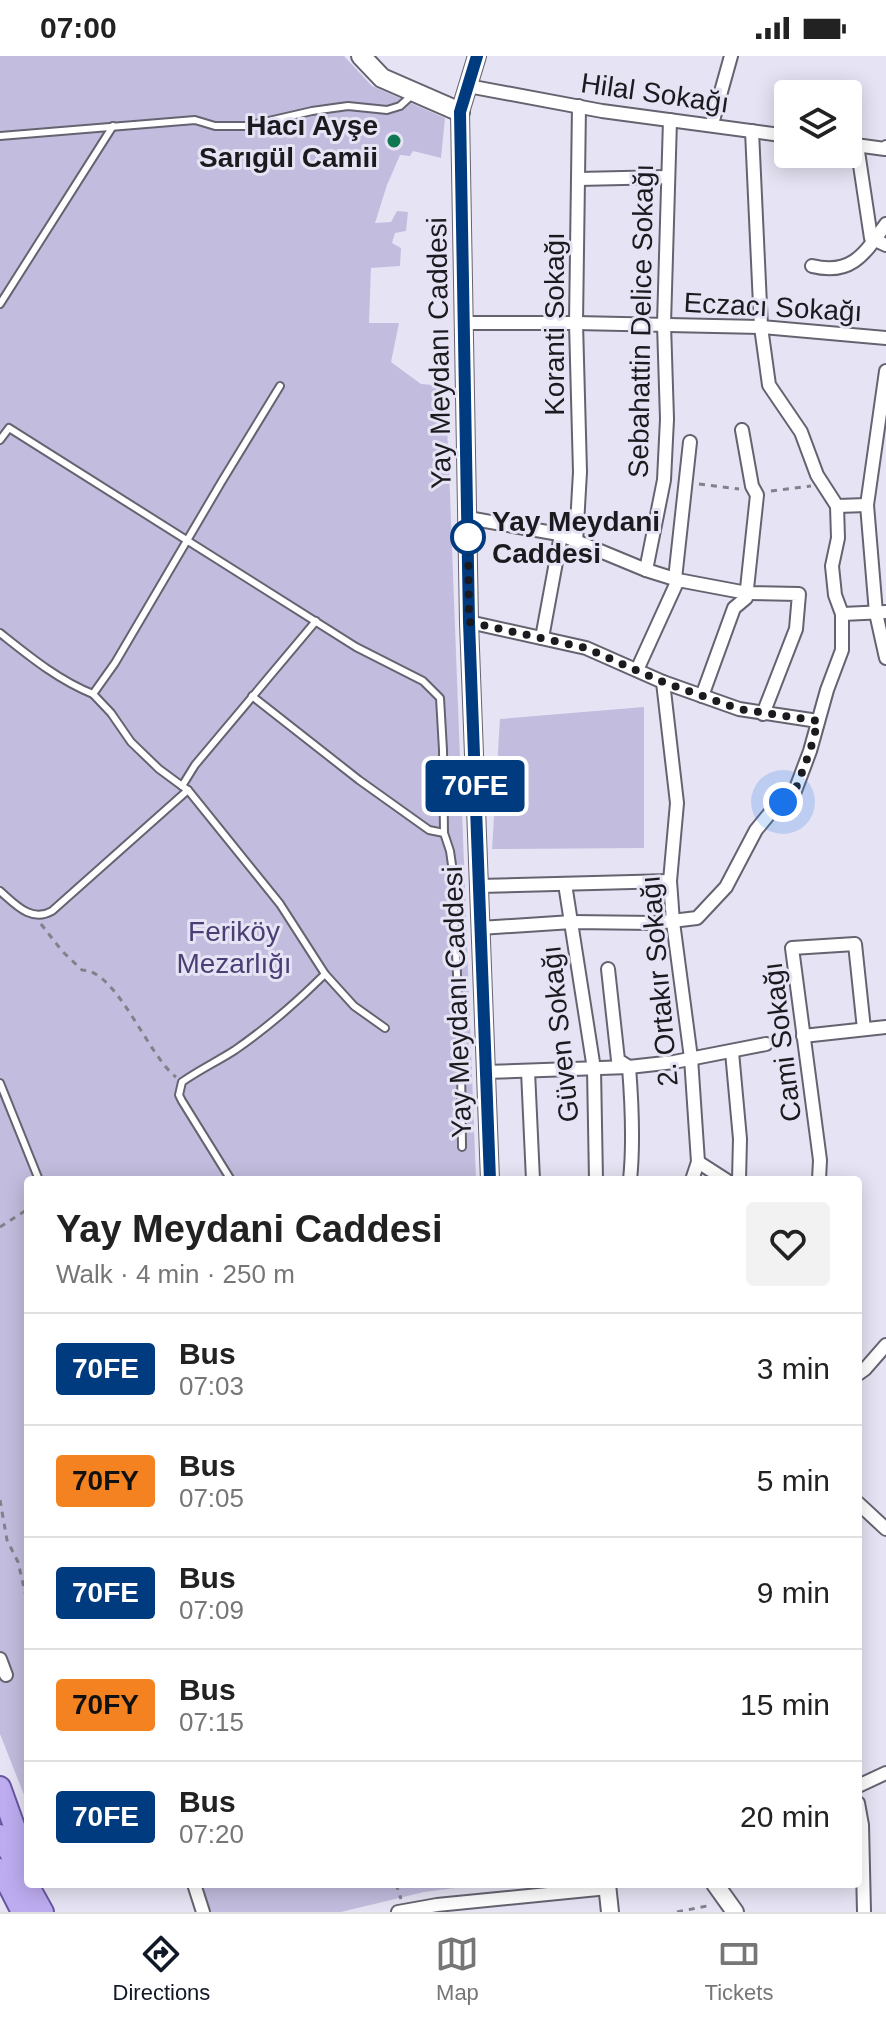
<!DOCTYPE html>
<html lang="en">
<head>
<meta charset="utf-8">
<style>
  :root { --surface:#fff; --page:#f2f2f2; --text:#222; --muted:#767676; --line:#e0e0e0; --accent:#111827 }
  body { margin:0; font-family:Helvetica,sans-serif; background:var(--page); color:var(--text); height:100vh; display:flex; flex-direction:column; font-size:30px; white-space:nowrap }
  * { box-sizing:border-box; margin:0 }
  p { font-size:26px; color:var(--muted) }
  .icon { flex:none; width:44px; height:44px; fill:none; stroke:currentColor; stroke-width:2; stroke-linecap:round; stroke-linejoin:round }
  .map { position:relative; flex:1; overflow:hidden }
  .sheet { position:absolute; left:24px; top:1120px; width:838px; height:712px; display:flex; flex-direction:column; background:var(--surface); border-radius:8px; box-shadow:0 4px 20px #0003 }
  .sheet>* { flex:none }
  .badge { padding:0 16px; border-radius:6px; font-size:28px; line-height:52px }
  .buttons { position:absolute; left:774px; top:24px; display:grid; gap:16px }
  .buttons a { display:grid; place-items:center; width:88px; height:88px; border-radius:8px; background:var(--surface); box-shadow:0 4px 20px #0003; font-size:40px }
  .you { position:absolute; width:40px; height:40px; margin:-20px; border:6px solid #fff; border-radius:50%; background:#1a73e8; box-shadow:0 0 0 12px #1a73e833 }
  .map>.badge { position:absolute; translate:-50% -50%; box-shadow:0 0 0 4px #fff }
  .round { display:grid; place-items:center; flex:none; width:84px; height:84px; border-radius:8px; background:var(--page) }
  .overview { display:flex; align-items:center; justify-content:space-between; height:136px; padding:0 32px }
  h1 { font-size:38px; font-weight:700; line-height:60px }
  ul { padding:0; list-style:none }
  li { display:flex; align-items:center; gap:24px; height:112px; padding:0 32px; border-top:2px solid var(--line) }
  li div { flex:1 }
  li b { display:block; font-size:30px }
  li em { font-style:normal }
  li .badge { min-width:88px; font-weight:700; text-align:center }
  .status { display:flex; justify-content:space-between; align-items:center; height:56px; padding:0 40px; background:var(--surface); direction:ltr }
  .status svg { height:22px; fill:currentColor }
  .menu { display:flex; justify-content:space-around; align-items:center; height:112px; border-top:2px solid var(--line); background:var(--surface); font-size:22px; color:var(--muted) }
  .menu a { display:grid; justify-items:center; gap:4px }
  .menu .current { color:var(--accent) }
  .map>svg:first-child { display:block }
  .green { fill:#c2bdde }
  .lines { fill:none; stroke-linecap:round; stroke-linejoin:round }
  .service-casing { stroke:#656370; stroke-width:10 }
  .minor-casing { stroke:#656370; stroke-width:16 }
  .tertiary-casing { stroke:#656370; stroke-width:20 }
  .secondary-casing { stroke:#656370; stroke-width:22 }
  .primary-casing { stroke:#6855a0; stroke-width:24 }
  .path { stroke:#82808b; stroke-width:3; stroke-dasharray:6 6; stroke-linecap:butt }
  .service { stroke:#fff; stroke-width:6 }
  .minor { stroke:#fff; stroke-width:12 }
  .tertiary { stroke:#fff; stroke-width:16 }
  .secondary { stroke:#fff; stroke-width:18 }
  .primary { stroke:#bdacf0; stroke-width:20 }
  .line-casing { stroke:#fff; stroke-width:18 }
  .line { stroke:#003b80; stroke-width:12 }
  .walk { stroke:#1b1a1f; stroke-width:8; stroke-dasharray:0 14.4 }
  .poi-dot { fill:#0f7851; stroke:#e6e4f4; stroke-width:3 }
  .stop-dot { fill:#fff; stroke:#003b80; stroke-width:4 }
  .labels { text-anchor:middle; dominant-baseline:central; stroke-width:6; stroke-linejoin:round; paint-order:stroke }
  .street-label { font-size:28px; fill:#1b1a1f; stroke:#e6e4f4 }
  .poi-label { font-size:28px; font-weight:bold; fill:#1b1a1f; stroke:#e6e4f4; text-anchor:end }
  .stop-label { font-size:28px; font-weight:bold; fill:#1b1a1f; stroke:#e6e4f4; text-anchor:start }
  .park-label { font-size:28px; fill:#4b3e74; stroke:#e6e4f4 }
</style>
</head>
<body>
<div class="status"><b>07:00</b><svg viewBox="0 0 49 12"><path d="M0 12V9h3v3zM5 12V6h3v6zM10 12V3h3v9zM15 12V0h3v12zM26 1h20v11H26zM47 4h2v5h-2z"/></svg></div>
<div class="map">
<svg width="886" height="1856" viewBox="0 0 886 1856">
  <rect width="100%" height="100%" fill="#e6e4f4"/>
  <!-- green -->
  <g class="green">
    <path d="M0 0H344L372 30 445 62 441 102 413 95 410 100 400 99 387 129 375 167 391 166 397 155 408 156 406 175 395 177 392 187 401 192 400 210 371 212 369 267H399L391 306 421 328 445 330 449 412 476 1124H28V1749L0 1678Z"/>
    <path d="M644 651V792L492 793 500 663Z"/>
    <path d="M200 1828H486L424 1836 341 1856H209Z"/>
  </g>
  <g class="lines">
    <defs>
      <g id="service">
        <path d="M0 80 195 64 215 70H247L312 55 348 50 387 54 400 50 412 39"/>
        <path d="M0 248 113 70"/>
        <path d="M0 384 9 372 356 591 423 625 440 642 443 694 444 777"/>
        <path d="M0 577C29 600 58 624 93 638"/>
        <path d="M252 640 359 724 429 774 444 777 450 795 452 809 461 1006 462 1091"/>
        <path d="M182 730 159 713 131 686 111 657 93 638 115 607 222 425 280 330"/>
        <path d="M188 734 280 848 325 918 354 950 385 972"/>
        <path d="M0 835C15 848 31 867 52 855L188 734 182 730 195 709 316 565"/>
        <path d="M0 1027 39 1124"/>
        <path d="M231 1124 182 1045 179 1039 182 1026C199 1014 218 1005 235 994 268 971 297 946 325 918"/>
      </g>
      <g id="minor">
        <path d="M468 30 602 55 788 80"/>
        <path d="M712 68 731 0"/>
        <path d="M848 88 885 93 886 91"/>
        <path d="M857 89 871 182 886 189"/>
        <path d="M578 123 668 121"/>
        <path d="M812 210C852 220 865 197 886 168"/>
        <path d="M465 267H576L761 271 886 282"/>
        <path d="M886 315 867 449 876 557 886 602"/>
        <path d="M837 450 867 449"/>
        <path d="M468 462 559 478 646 514 678 524 747 537 799 538 796 573 763 658"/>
        <path d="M576 486 580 416 576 267 579 50"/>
        <path d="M646 514 664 424 667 363 664 268 670 64"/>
        <path d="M675 523 690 386"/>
        <path d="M842 558 886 556"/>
        <path d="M469 566 586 592 663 626 739 653 818 665"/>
        <path d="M542 582 561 479"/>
        <path d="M637 614 678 524"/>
        <path d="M663 626 677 747 670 825 673 866 691 1002 698 1106 692 1124"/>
        <path d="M702 640 734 552 746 542 757 439 752 430 742 374"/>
        <path d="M565 828 594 1013 596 1124"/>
        <path d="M479 830 670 825"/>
        <path d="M480 872 572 866 655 867 697 862 726 831 756 774 770 757 795 735 810 695 827 634 842 594V558L835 539 832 510 838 482 837 450 817 419 801 376 769 329 761 271 752 75"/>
        <path d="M608 913 618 1004 629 1011C632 1049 634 1086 630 1124"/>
        <path d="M803 980 886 971"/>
        <path d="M732 996 740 1083 739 1124"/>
        <path d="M528 1015 533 1124"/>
        <path d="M485 1016 629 1011 674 1006 766 988"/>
        <path d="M698 1106 726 1124"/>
        <path d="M819 1124 820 1104 792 892 855 888 864 973"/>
        <path d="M858 1318 865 1313 886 1289"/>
        <path d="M858 1447 886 1473"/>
        <path d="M0 1603 6 1619"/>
        <path d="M858 1730 886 1717"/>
        <path d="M858 1747 862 1769 864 1856"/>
        <path d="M194 1828 203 1856"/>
        <path d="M398 1856 437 1849 608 1832"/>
      </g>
      <g id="tertiary">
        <path d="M477 0 460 56 469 566 490 1124"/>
        <path d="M607 1828 610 1856"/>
        <path d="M715 1828 735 1856"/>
      </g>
      <path id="secondary" d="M361 0 382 22 460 56"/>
      <g id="primary">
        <path d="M0 1731 28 1809"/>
        <path d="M0 1779 43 1856"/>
        <path d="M0 1813 22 1856"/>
      </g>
    </defs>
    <!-- service casing -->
    <use href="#service" class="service-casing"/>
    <!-- minor casing -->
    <use href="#minor" class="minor-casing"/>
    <!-- tertiary casing -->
    <use href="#tertiary" class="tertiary-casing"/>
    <!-- secondary casing -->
    <use href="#secondary" class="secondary-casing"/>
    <!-- primary casing -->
    <use href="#primary" class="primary-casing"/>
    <!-- path -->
    <g class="path">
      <path d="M699 428 739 433"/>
      <path d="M771 435 811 430"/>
      <path d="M41 868 62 895 82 914C117 914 148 1000 176 1021"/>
      <path d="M0 1171 28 1153"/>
      <path d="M0 1444 7 1484 18 1506 28 1549"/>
      <path d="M396 1828 401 1843"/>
      <path d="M677 1856 712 1849"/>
    </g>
    <!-- service -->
    <use href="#service" class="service"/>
    <!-- minor -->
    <use href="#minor" class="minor"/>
    <!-- tertiary -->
    <use href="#tertiary" class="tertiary"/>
    <!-- secondary -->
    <use href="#secondary" class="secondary"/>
    <!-- primary -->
    <use href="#primary" class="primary"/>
  </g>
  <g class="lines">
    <defs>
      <path id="line" d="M477 0 460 56 469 566 490 1124"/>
    </defs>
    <!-- line casing -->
    <use href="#line" class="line-casing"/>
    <!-- line -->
    <use href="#line" class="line"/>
    <!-- walk -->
    <path class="walk" d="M468 481 469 566 586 592 663 626 739 653 818 665 810 695 795 735 783 746"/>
  </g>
  <!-- markers -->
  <circle class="poi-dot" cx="394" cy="85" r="8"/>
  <circle class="stop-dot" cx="468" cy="481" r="16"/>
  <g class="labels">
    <!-- street labels -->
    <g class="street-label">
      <text transform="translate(655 37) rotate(8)">Hilal Sokağı</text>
      <text transform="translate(773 251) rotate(3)">Eczacı Sokağı</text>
      <text transform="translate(641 265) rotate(-89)">Sebahattin Delice Sokağı</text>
      <text transform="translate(554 268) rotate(-90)">Koranti Sokağı</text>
      <text transform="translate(439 297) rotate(-91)">Yay Meydanı Caddesi</text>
      <text transform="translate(659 925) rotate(-95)">2. Ortakır Sokağı</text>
      <text transform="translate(457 946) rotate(-92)">Yay Meydanı Caddesi</text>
      <text transform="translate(560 978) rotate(-96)">Güven Sokağı</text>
      <text transform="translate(782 986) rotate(-97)">Cami Sokağı</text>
    </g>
    <!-- poi labels -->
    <g class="poi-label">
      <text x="378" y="69">Hacı Ayşe<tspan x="378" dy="32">Sarıgül Camii</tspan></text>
    </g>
    <!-- stop labels -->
    <g class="stop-label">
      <text x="492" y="465">Yay Meydani<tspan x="492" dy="32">Caddesi</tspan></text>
    </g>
    <!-- park labels -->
    <g class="park-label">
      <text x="234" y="875">Feriköy<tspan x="234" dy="32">Mezarlığı</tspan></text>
    </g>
  </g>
</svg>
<div class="buttons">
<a><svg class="icon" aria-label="layers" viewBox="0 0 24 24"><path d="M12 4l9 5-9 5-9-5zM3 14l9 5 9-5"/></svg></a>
</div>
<div class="you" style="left:783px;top:746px"></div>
<b class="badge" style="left:475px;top:730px;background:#003b80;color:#fff">70FE</b>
<section class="sheet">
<div class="overview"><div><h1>Yay Meydani Caddesi</h1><p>Walk · 4 min · 250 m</p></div><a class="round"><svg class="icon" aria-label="heart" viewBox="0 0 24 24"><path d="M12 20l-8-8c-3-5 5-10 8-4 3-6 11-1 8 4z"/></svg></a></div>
<ul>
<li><span class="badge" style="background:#003b80;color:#fff">70FE</span><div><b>Bus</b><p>07:03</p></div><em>3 min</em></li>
<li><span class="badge" style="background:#f58220;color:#111">70FY</span><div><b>Bus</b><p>07:05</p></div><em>5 min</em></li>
<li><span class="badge" style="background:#003b80;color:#fff">70FE</span><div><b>Bus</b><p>07:09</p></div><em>9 min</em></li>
<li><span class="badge" style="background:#f58220;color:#111">70FY</span><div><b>Bus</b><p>07:15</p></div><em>15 min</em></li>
<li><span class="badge" style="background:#003b80;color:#fff">70FE</span><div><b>Bus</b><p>07:20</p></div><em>20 min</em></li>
</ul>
</section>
</div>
<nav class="menu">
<a class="current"><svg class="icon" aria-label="directions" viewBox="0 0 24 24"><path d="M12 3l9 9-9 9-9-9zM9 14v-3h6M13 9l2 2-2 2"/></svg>Directions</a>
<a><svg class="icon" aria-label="map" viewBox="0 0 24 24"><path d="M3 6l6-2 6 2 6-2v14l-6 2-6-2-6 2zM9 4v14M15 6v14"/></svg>Map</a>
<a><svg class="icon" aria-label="tickets" viewBox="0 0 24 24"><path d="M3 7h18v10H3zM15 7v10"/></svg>Tickets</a>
</nav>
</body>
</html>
